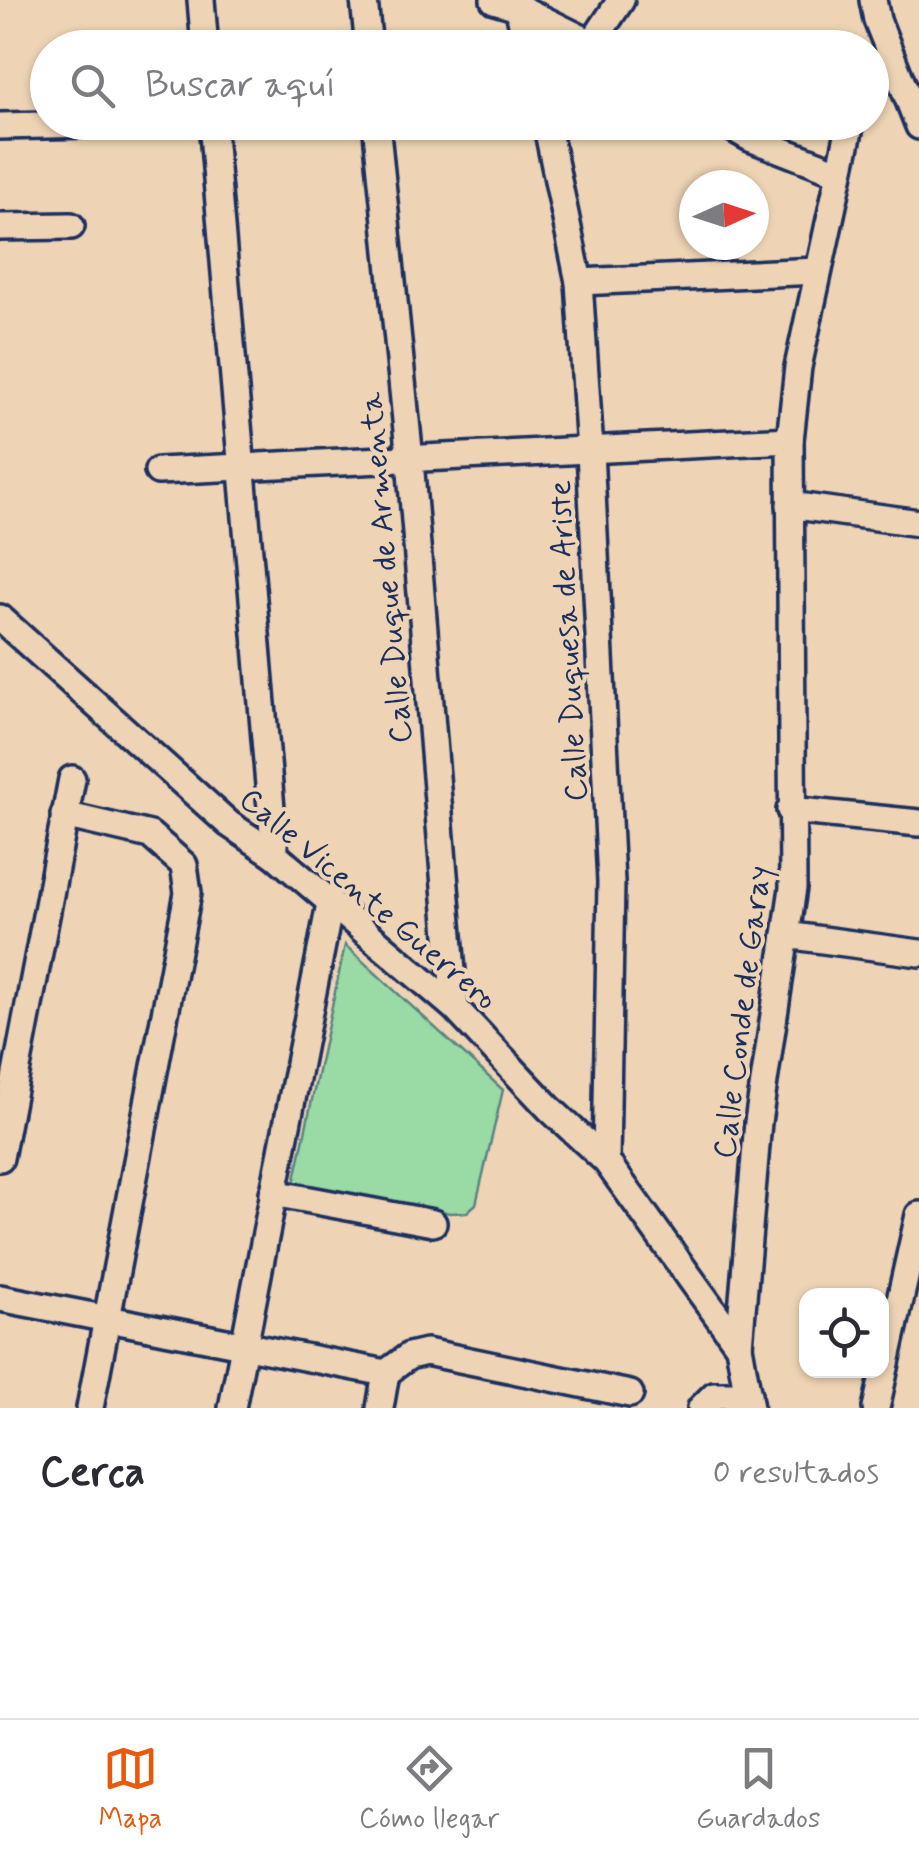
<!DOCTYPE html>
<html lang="es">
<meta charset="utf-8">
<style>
:root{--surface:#fff;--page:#f2f2f3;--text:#2b2b33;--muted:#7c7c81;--line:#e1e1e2;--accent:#ea580c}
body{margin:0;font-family:Mynerve,sans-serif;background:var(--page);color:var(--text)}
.controls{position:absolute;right:30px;bottom:30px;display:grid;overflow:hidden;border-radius:20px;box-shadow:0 2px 8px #0004}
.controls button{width:90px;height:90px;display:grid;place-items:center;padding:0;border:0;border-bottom:2px solid var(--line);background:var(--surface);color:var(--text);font:50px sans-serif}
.compass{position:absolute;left:679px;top:170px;width:90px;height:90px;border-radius:50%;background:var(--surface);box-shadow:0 2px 8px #0004;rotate:87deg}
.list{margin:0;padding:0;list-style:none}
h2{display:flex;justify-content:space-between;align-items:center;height:130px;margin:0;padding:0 40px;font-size:42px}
h2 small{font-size:32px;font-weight:400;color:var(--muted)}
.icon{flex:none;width:55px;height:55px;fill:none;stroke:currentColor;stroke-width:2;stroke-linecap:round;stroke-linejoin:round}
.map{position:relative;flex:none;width:919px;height:1408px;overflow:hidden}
.search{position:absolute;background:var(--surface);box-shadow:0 2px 8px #0004;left:30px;right:30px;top:30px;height:110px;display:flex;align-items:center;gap:25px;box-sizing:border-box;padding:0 35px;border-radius:55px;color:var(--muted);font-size:38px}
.sheet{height:310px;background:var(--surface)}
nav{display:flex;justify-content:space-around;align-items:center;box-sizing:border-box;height:140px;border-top:2px solid var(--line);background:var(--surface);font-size:28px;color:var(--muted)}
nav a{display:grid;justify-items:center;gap:5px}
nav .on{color:var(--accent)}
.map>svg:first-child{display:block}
</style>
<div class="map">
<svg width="919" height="1408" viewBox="0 0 919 1408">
<rect width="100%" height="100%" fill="#eed4b5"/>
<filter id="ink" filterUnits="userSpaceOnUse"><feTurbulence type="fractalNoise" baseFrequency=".01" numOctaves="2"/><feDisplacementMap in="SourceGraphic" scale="20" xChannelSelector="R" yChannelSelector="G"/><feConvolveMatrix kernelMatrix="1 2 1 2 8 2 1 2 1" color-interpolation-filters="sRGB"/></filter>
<g filter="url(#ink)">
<polygon fill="#99daa5" stroke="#5a8482" stroke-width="2.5" points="345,945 503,1090 476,1204 467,1212 450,1213 294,1184"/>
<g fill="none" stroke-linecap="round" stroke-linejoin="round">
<defs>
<g id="minor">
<polyline points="201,0 205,48"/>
<polyline points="364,0 369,48"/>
<polyline points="494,0 518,7 601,48"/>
<polyline points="873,0 877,20 919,126"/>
<polyline points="518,7 528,48"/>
<polyline points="593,42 621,0"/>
<polyline points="212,122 275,855"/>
<polyline points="376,122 410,460 455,1008"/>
<polyline points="546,122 579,282 590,451 611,882 606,1161"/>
<polyline points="722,122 750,138 838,172"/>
<polyline points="0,126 91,124"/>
<polyline points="0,227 71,226"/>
<polyline points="579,282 818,271"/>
<polyline points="158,471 790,440"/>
<polyline points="790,505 919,523"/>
<polyline points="0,618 229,824 275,855 455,1008 549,1108 606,1161 739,1346 750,1408"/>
<polyline points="790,810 919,823"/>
<polyline points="64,815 150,835 184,865 188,893 90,1408"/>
<polyline points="786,935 919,953"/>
<polyline points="0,1158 72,779"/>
<polyline points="273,1193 433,1223"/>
<polyline points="0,1298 386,1373"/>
<polyline points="739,1346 758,1122 793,888 790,440 798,367 851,122"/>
<polyline points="386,1373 409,1356 426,1352 630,1394"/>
<polyline points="232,1408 330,904"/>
<polyline points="380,1408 386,1373"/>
<polyline points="701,1408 714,1395 748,1395"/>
<polyline points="876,1408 919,1215"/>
</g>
</defs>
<use href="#minor" stroke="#1b2f5e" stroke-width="32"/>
<use href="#minor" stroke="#eed4b5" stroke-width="25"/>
</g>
</g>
<g text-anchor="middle" stroke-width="8" stroke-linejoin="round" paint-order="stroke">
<g font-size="32" fill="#1b2f5e" stroke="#eed4b5">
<text transform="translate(385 568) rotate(-95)" y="11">Calle Duque de Armenta</text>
<text transform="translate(567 641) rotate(-93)" y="11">Calle Duquesa de Ariste</text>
<text transform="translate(369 898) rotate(40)" y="11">Calle Vicente Guerrero</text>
<text transform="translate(741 1012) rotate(-83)" y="11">Calle Conde de Garay</text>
</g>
</g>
</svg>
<div class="controls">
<button><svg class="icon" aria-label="locate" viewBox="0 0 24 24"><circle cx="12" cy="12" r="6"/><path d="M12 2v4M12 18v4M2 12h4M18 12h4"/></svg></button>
</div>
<svg class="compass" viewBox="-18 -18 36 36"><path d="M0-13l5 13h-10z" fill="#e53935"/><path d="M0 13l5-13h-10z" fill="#7c7c81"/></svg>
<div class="search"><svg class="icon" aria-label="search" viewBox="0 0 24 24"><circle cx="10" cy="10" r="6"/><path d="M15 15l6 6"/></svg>Buscar aquí</div>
</div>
<section class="sheet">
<h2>Cerca<small>0 resultados</small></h2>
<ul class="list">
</ul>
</section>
<nav>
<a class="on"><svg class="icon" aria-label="map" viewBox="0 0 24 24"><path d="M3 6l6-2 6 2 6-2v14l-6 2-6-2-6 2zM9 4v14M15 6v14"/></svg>Mapa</a>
<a><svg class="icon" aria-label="directions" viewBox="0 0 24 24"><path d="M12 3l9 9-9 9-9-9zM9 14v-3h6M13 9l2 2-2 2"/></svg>Cómo llegar</a>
<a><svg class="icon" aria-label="saved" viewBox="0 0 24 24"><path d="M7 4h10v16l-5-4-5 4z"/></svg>Guardados</a>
</nav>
